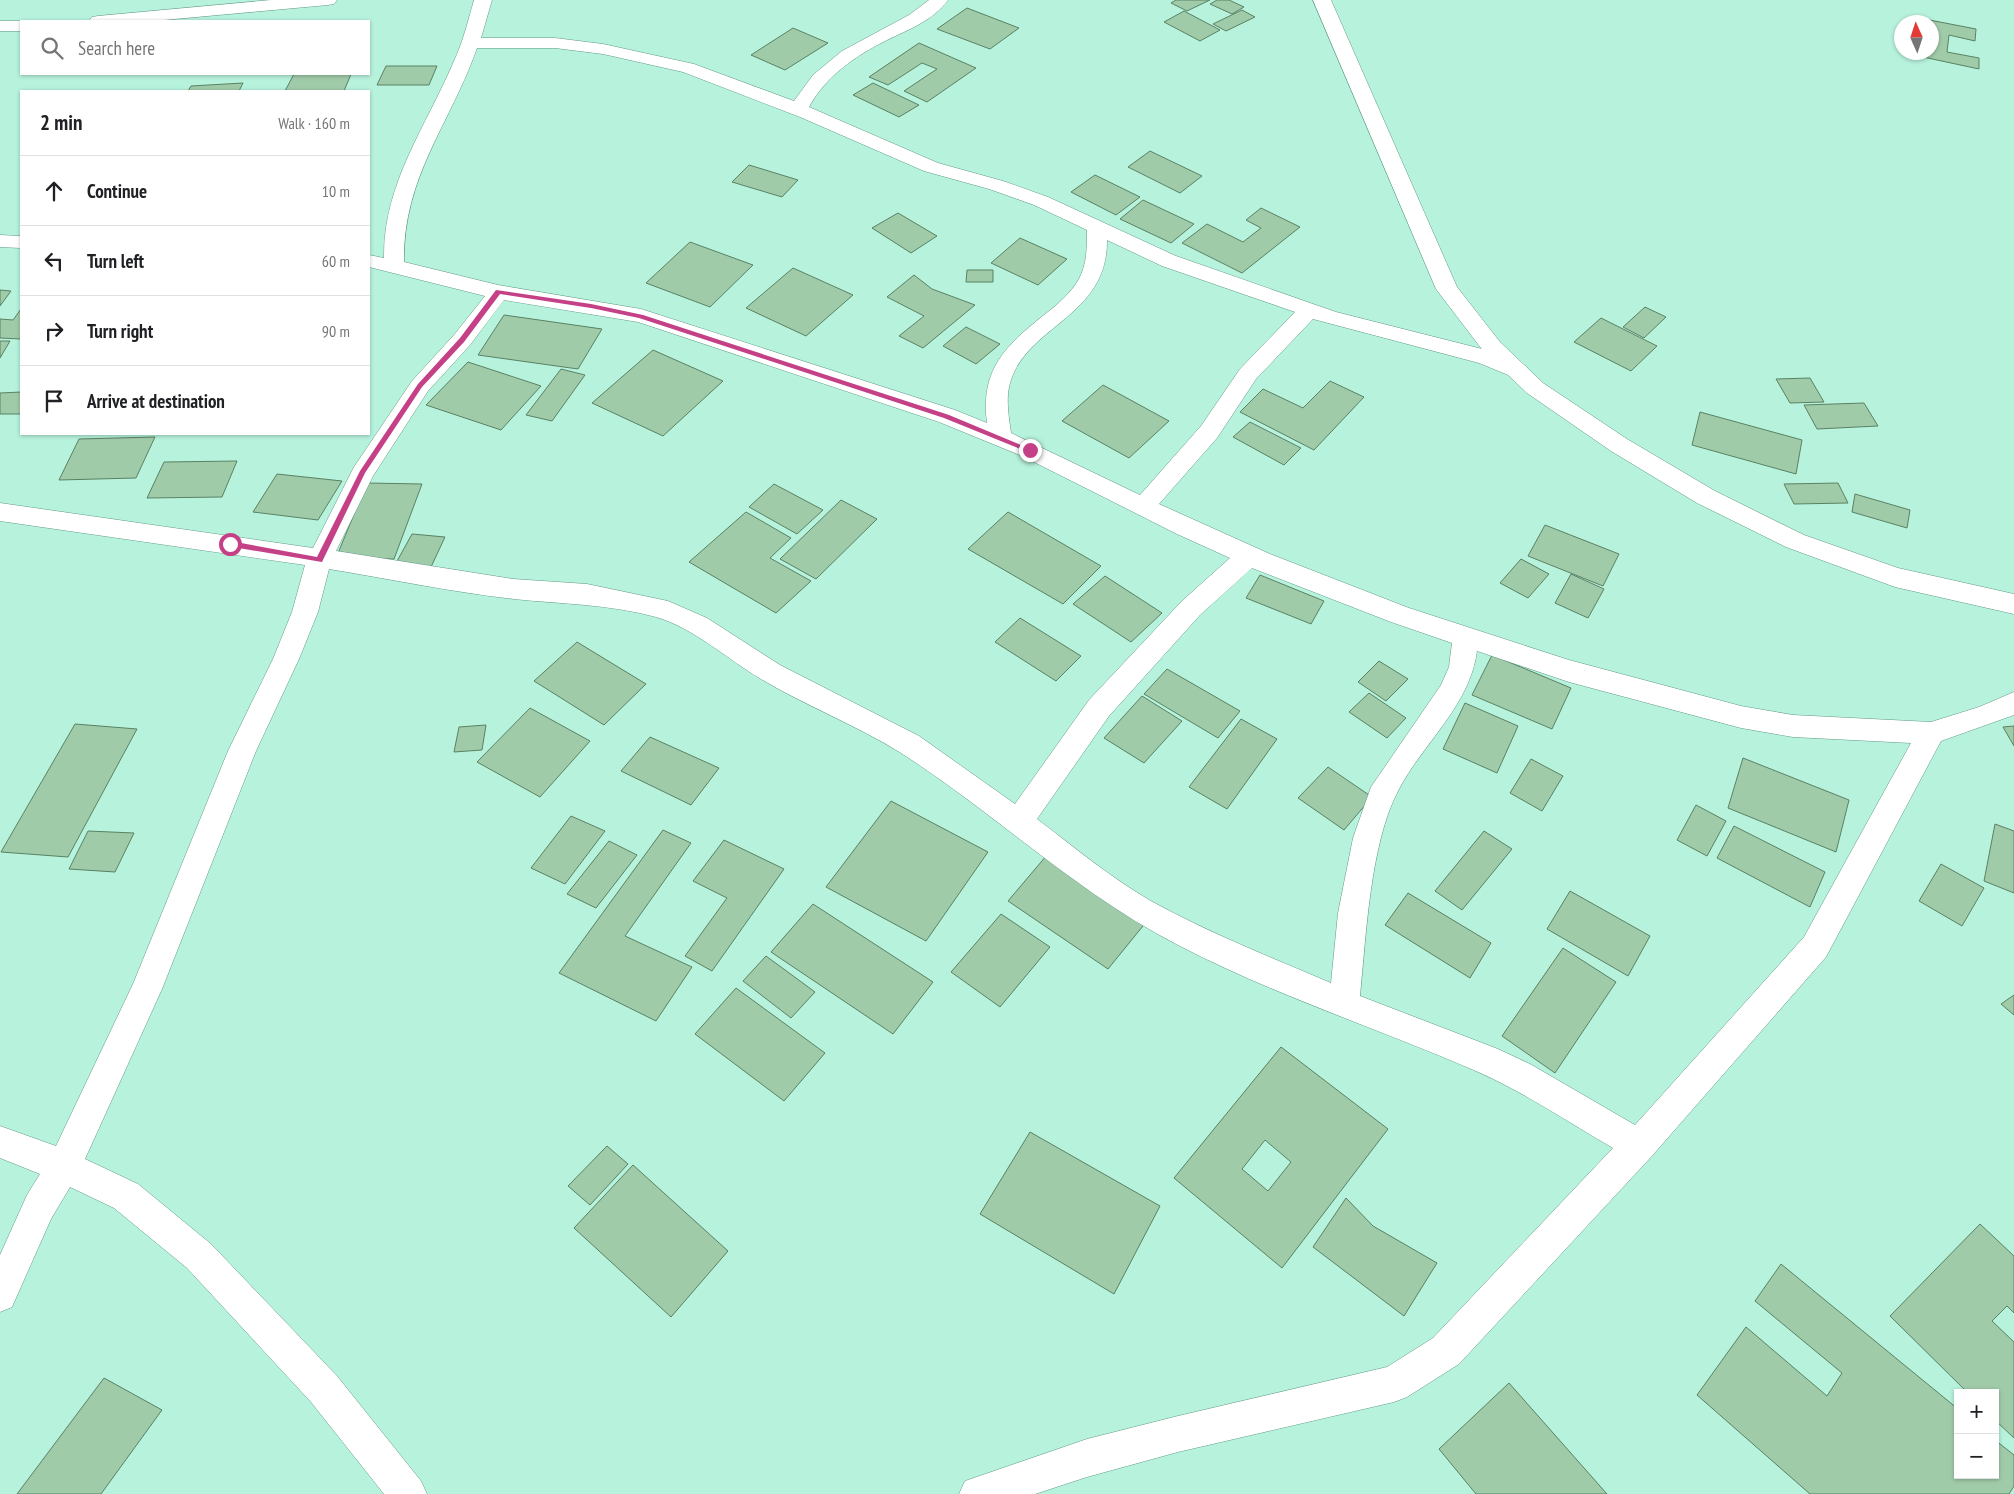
<!DOCTYPE html>
<meta charset="utf-8">
<style>
:root{--surface:#fff;--page:#f6f6f6;--text:#202124;--muted:#757577;--line:#e0e0e0}
body{margin:0;font-family:"PT Sans Narrow",sans-serif;background:var(--page);color:var(--text)}
.controls{position:absolute;right:15px;bottom:15px;display:grid;overflow:hidden;border-radius:0px;box-shadow:0 1px 4px #0004}
.controls button{width:45px;height:45px;display:grid;place-items:center;padding:0;border:0;border-bottom:1px solid var(--line);background:var(--surface);color:var(--text);font:25px sans-serif}
.compass{position:absolute;left:1894px;top:15px;width:45px;height:45px;border-radius:50%;background:var(--surface);box-shadow:0 1px 4px #0004;rotate:357deg}
.stop{position:absolute;width:15px;height:15px;margin:-11px;border:4px solid #c44187;border-radius:50%;background:#fff}
.stop.end{background:#c44187;border-color:#fff;box-shadow:0 1px 5px #0008}
.list{margin:0;padding:0;list-style:none}
h2{display:flex;justify-content:space-between;align-items:center;height:65px;margin:0;padding:0 20px;font-size:21px}
h2 small{font-size:16px;font-weight:400;color:var(--muted)}
.list li{display:grid;grid-template-columns:32px 1fr auto;gap:15px;align-items:center;box-sizing:border-box;height:70px;padding:0 20px;border-top:1px solid var(--line)}
.list b{display:block;font-size:19px;white-space:nowrap}
.list em{font-size:16px;font-style:normal;color:var(--muted)}
.icon{flex:none;width:28px;height:28px;fill:none;stroke:currentColor;stroke-width:2;stroke-linecap:round;stroke-linejoin:round}
.map{position:relative;flex:none;width:2014px;height:1494px;overflow:hidden}
.search{position:absolute;background:var(--surface);box-shadow:0 1px 4px #0004;left:20px;top:20px;width:350px;height:55px;display:flex;align-items:center;gap:12px;box-sizing:border-box;padding:0 18px;border-radius:0px;color:var(--muted);font-size:19px}
.panel{position:absolute;background:var(--surface);box-shadow:0 1px 4px #0004;left:20px;top:90px;width:350px;height:345px;border-radius:0px}
.map>svg:first-child{display:block}
</style>
<div class="map">
<svg width="2014" height="1494" viewBox="0 0 2014 1494">
<rect width="100%" height="100%" fill="#b7f2dd"/>
<g fill="#a0cba9" stroke="#598263" fill-rule="evenodd">
<polygon points="1176,0 1210,0 1187,11 1171,3"/>
<polygon points="1217,0 1229,0 1244,7 1232,14 1210,4"/>
<polygon points="967,8 1019,28 990,49 937,29"/>
<polygon points="1242,10 1255,17 1226,31 1213,24"/>
<polygon points="1184,11 1220,30 1200,41 1164,22"/>
<polygon points="1914,17 1976,29 1975,41 1949,35 1947,52 1979,58 1979,69 1909,54 1909,52 1932,52 1932,22 1913,22"/>
<polygon points="793,28 828,43 785,70 751,55"/>
<polygon points="919,43 976,68 927,102 904,91 937,69 922,63 888,85 869,77"/>
<polygon points="386,66 437,66 429,85 377,85"/>
<polygon points="294,74 351,74 344,91 285,91"/>
<polygon points="243,83 239,91 188,91 191,86"/>
<polygon points="873,83 919,105 899,117 853,95"/>
<polygon points="1150,151 1202,176 1180,193 1128,167"/>
<polygon points="749,165 798,180 782,197 732,182"/>
<polygon points="1095,175 1140,197 1116,215 1071,192"/>
<polygon points="1143,200 1194,224 1171,243 1120,219"/>
<polygon points="1261,208 1300,227 1242,273 1182,243 1207,224 1243,242 1261,228 1246,220"/>
<polygon points="898,213 937,236 911,253 872,228"/>
<polygon points="1020,238 1067,259 1038,285 991,263"/>
<polygon points="690,242 753,265 710,307 646,283"/>
<polygon points="793,268 853,295 806,336 746,308"/>
<polygon points="967,270 993,270 993,282 966,282"/>
<polygon points="914,275 932,289 975,305 923,348 899,336 924,316 887,297"/>
<polygon points="0,290 11,291 0,306"/>
<polygon points="1645,307 1666,317 1644,338 1623,327"/>
<polygon points="21,309 21,339 0,338 0,319 13,320"/>
<polygon points="504,315 602,329 578,369 478,355"/>
<polygon points="1601,318 1657,346 1631,371 1574,342"/>
<polygon points="966,327 1000,344 976,364 943,346"/>
<polygon points="0,341 10,341 0,358"/>
<polygon points="653,350 723,381 663,436 592,403"/>
<polygon points="468,362 541,386 501,430 426,405"/>
<polygon points="561,369 585,375 552,421 526,415"/>
<polygon points="1810,378 1824,402 1790,403 1776,379"/>
<polygon points="1330,381 1364,397 1314,450 1240,412 1263,389 1303,408"/>
<polygon points="1103,385 1169,421 1129,458 1062,421"/>
<polygon points="21,392 21,414 0,414 0,393"/>
<polygon points="1864,403 1878,426 1817,429 1804,405"/>
<polygon points="1700,412 1802,440 1796,474 1692,445"/>
<polygon points="1250,422 1301,448 1284,465 1233,437"/>
<polygon points="155,437 136,478 59,480 79,439"/>
<polygon points="237,461 222,497 147,498 164,462"/>
<polygon points="277,474 342,481 318,520 253,512"/>
<polygon points="367,483 422,484 394,559 336,558"/>
<polygon points="1838,483 1848,503 1794,504 1784,484"/>
<polygon points="774,484 823,510 797,534 749,507"/>
<polygon points="1855,494 1910,510 1907,528 1852,512"/>
<polygon points="841,500 877,519 816,579 780,559"/>
<polygon points="746,512 791,538 770,558 811,581 776,613 689,562"/>
<polygon points="1008,512 1101,566 1063,604 968,549"/>
<polygon points="1545,525 1619,554 1603,586 1528,556"/>
<polygon points="412,534 445,537 431,567 396,563"/>
<polygon points="1521,559 1549,574 1528,598 1500,583"/>
<polygon points="1571,574 1604,589 1588,618 1555,603"/>
<polygon points="1260,575 1324,601 1311,624 1246,598"/>
<polygon points="1105,576 1162,613 1131,642 1073,604"/>
<polygon points="1020,618 1081,656 1056,681 995,642"/>
<polygon points="577,642 646,684 604,725 534,681"/>
<polygon points="1492,655 1571,688 1552,729 1472,695"/>
<polygon points="1379,661 1408,679 1386,701 1358,682"/>
<polygon points="1167,669 1240,711 1218,738 1144,694"/>
<polygon points="1369,693 1406,718 1387,738 1349,712"/>
<polygon points="1142,696 1182,721 1144,763 1104,738"/>
<polygon points="1465,703 1518,726 1497,773 1443,749"/>
<polygon points="530,708 590,741 540,797 477,762"/>
<polygon points="1241,719 1277,739 1227,809 1189,787"/>
<polygon points="75,724 137,729 68,857 1,852"/>
<polygon points="486,725 482,750 454,752 459,727"/>
<polygon points="2014,726 2014,746 2003,727"/>
<polygon points="650,737 719,768 691,805 621,771"/>
<polygon points="1743,758 1849,800 1836,852 1728,808"/>
<polygon points="1531,759 1563,776 1542,811 1510,793"/>
<polygon points="1328,767 1372,797 1344,830 1298,798"/>
<polygon points="891,801 988,852 926,941 826,887"/>
<polygon points="1696,805 1726,821 1707,856 1677,840"/>
<polygon points="571,816 605,831 565,884 531,868"/>
<polygon points="1995,824 2014,831 2014,893 1984,881"/>
<polygon points="1734,826 1825,872 1810,907 1717,858"/>
<polygon points="663,830 691,843 625,936 692,967 656,1021 559,973"/>
<polygon points="88,831 134,833 115,872 69,869"/>
<polygon points="1484,831 1512,849 1462,910 1435,891"/>
<polygon points="724,840 784,869 712,971 685,956 727,898 693,881"/>
<polygon points="609,841 637,855 596,908 567,894"/>
<polygon points="1047,855 1147,921 1108,969 1008,901"/>
<polygon points="1941,864 1984,888 1962,926 1919,901"/>
<polygon points="1570,891 1650,936 1628,976 1547,929"/>
<polygon points="1408,893 1491,943 1470,978 1385,925"/>
<polygon points="813,904 933,982 893,1034 771,952"/>
<polygon points="1001,914 1050,947 1000,1007 951,972"/>
<polygon points="1563,948 1616,982 1555,1073 1502,1036"/>
<polygon points="766,956 815,992 791,1018 743,981"/>
<polygon points="736,988 825,1053 784,1101 695,1034"/>
<polygon points="2014,995 2014,1015 2001,1004"/>
<path d="M1281 1047 1388 1129 1282 1268 1174 1178ZM1265 1140 1291 1162 1268 1191 1242 1169Z"/>
<polygon points="1030,1132 1160,1206 1114,1294 980,1214"/>
<polygon points="607,1146 628,1164 590,1205 568,1186"/>
<polygon points="633,1165 728,1251 671,1317 574,1228"/>
<polygon points="1346,1198 1373,1226 1437,1263 1404,1316 1313,1247"/>
<polygon points="1980,1224 2014,1256 2014,1313 2007,1306 1992,1321 2014,1342 2014,1438 1995,1420 1995,1393 1968,1393 1890,1316"/>
<polygon points="1781,1264 1958,1409 1958,1475 1995,1475 1995,1440 2014,1455 2014,1486 2009,1494 1810,1494 1697,1395 1746,1327 1827,1396 1842,1373 1755,1301"/>
<polygon points="104,1378 162,1410 101,1494 17,1494"/>
<polygon points="1509,1383 1607,1494 1476,1494 1439,1449"/>
</g>
<g fill="none" stroke-linecap="round" stroke-linejoin="round">
<defs>
<g id="street">
<polygon points="271,0 337,0 334,4 328,5 153,21 89,21 92,17 98,16"/>
<path d="M474 0H492L481 38H555L603 44 694 64 794 101 813 75 842 51 909 15 929 0H948C934 20 908 30 887 40 855 56 826 76 809 107L938 163 1003 181 1048 197 1176 256 1336 312 1494 352 1526 366 1529 371 1526 376 1518 379 1479 363 1313 319 1256 379 1217 438 1159 504 1270 554 1409 608 1569 660 1741 706 1793 715 1931 722 1979 707 2014 692V715L1941 741 1826 957 1651 1157 1459 1364 1407 1397 1394 1402 1178 1452 1087 1477 1035 1494H959L965 1481 1087 1439 1178 1416 1387 1367 1433 1338 1613 1148C1568 1122 1524 1092 1476 1071 1377 1028 1274 995 1178 945 1077 893 996 814 901 753 856 725 806 706 761 679 727 659 694 628 656 617 609 604 561 604 514 599 452 592 390 579 329 569L318 612 299 659 256 751 162 989 85 1159 138 1184 211 1244 337 1376 421 1481 427 1494H384L311 1402 187 1268 114 1208 70 1187 51 1219 12 1307 0 1312V1255L27 1195 40 1174 0 1158V1126L56 1146 133 984 228 751 273 659 292 612 305 565 0 521V503L313 548 354 467 412 381 454 335 485 296 369 267V255L384 258C383 184 426 127 454 61 463 42 468 21 474 0ZM477 48H555L603 54 683 72 800 117 924 171 989 189 1034 205 1087 230C1087 247 1087 264 1079 279 1071 293 1057 305 1044 315 1005 346 980 370 987 423L955 410 641 309 498 285 404 262C403 176 450 125 477 48ZM1107 240 1162 266 1295 312 1240 369 1201 426 1140 495 1011 433C1009 418 1006 402 1009 387 1023 325 1108 319 1107 240ZM504 300 638 322 939 422 1022 456 1177 534 1230 558 1182 601 1089 700 1015 804 919 736 780 665 707 618 668 601 587 584 513 579 336 551 373 476 428 391 470 345ZM1252 568 1391 622 1452 643 1449 667 1441 685 1371 787 1353 838 1338 913 1331 983C1270 957 1209 933 1151 901 1111 878 1074 847 1037 819L1109 716 1200 615ZM1477 651 1569 682 1741 728 1793 737 1911 743 1804 937 1635 1125 1530 1064 1498 1049 1360 996C1366 937 1370 844 1398 791 1422 744 1470 706 1477 651Z"/>
<polygon points="0,21 23,21 21,21 21,31 0,31"/>
<polygon points="0,235 21,236 21,248 0,247"/>
</g>
<polygon id="secondary" points="1313,0 1331,0 1457,287 1500,342 1543,383 1627,439 1715,491 1804,535 1898,568 2014,594 2014,614 1895,587 1786,547 1697,503 1611,451 1527,393 1484,352 1436,289"/>
</defs>
<use href="#street" stroke="#629a88" stroke-width="1"/>
<use href="#secondary" stroke="#629a88" stroke-width="1"/>
<use href="#street" fill="#fff" fill-rule="evenodd"/>
<use href="#secondary" fill="#fff" fill-rule="evenodd"/>
</g>
<polygon fill="#c44187" points="496,290 591,304 643,315 949,415 1033,450 1028,452 944,418 639,318 591,308 500,294 464,342 422,387 365,473 322,562 227,546 227,542 230,541 317,557 360,471 418,384 460,338"/>
</svg>
<div class="controls">
<button>+</button>
<button>−</button>
</div>
<svg class="compass" viewBox="-18 -18 36 36"><path d="M0-13l5 13h-10z" fill="#e53935"/><path d="M0 13l5-13h-10z" fill="#757577"/></svg>
<div class="stop" style="left:230px;top:544px"></div>
<div class="stop end" style="left:1030px;top:450px"></div>
<div class="search"><svg class="icon" aria-label="search" viewBox="0 0 24 24"><circle cx="10" cy="10" r="6"/><path d="M15 15l6 6"/></svg>Search here</div>
<section class="panel">
<h2>2 min<small>Walk · 160 m</small></h2>
<ul class="list">
<li><svg class="icon" aria-label="ahead" viewBox="0 0 24 24"><path d="M12 20V5M6 11l6-6 6 6"/></svg><div><b>Continue</b></div><em>10 m</em></li>
<li><svg class="icon" aria-label="left" viewBox="0 0 24 24"><path d="M17 20v-9H6M10 6l-5 5 5 5"/></svg><div><b>Turn left</b></div><em>60 m</em></li>
<li><svg class="icon" aria-label="right" viewBox="0 0 24 24"><path d="M7 20v-9h11M14 6l5 5-5 5"/></svg><div><b>Turn right</b></div><em>90 m</em></li>
<li><svg class="icon" aria-label="arrive" viewBox="0 0 24 24"><path d="M6 21V4h12l-3 4 3 4H6"/></svg><div><b>Arrive at destination</b></div></li>
</ul>
</section>
</div>
